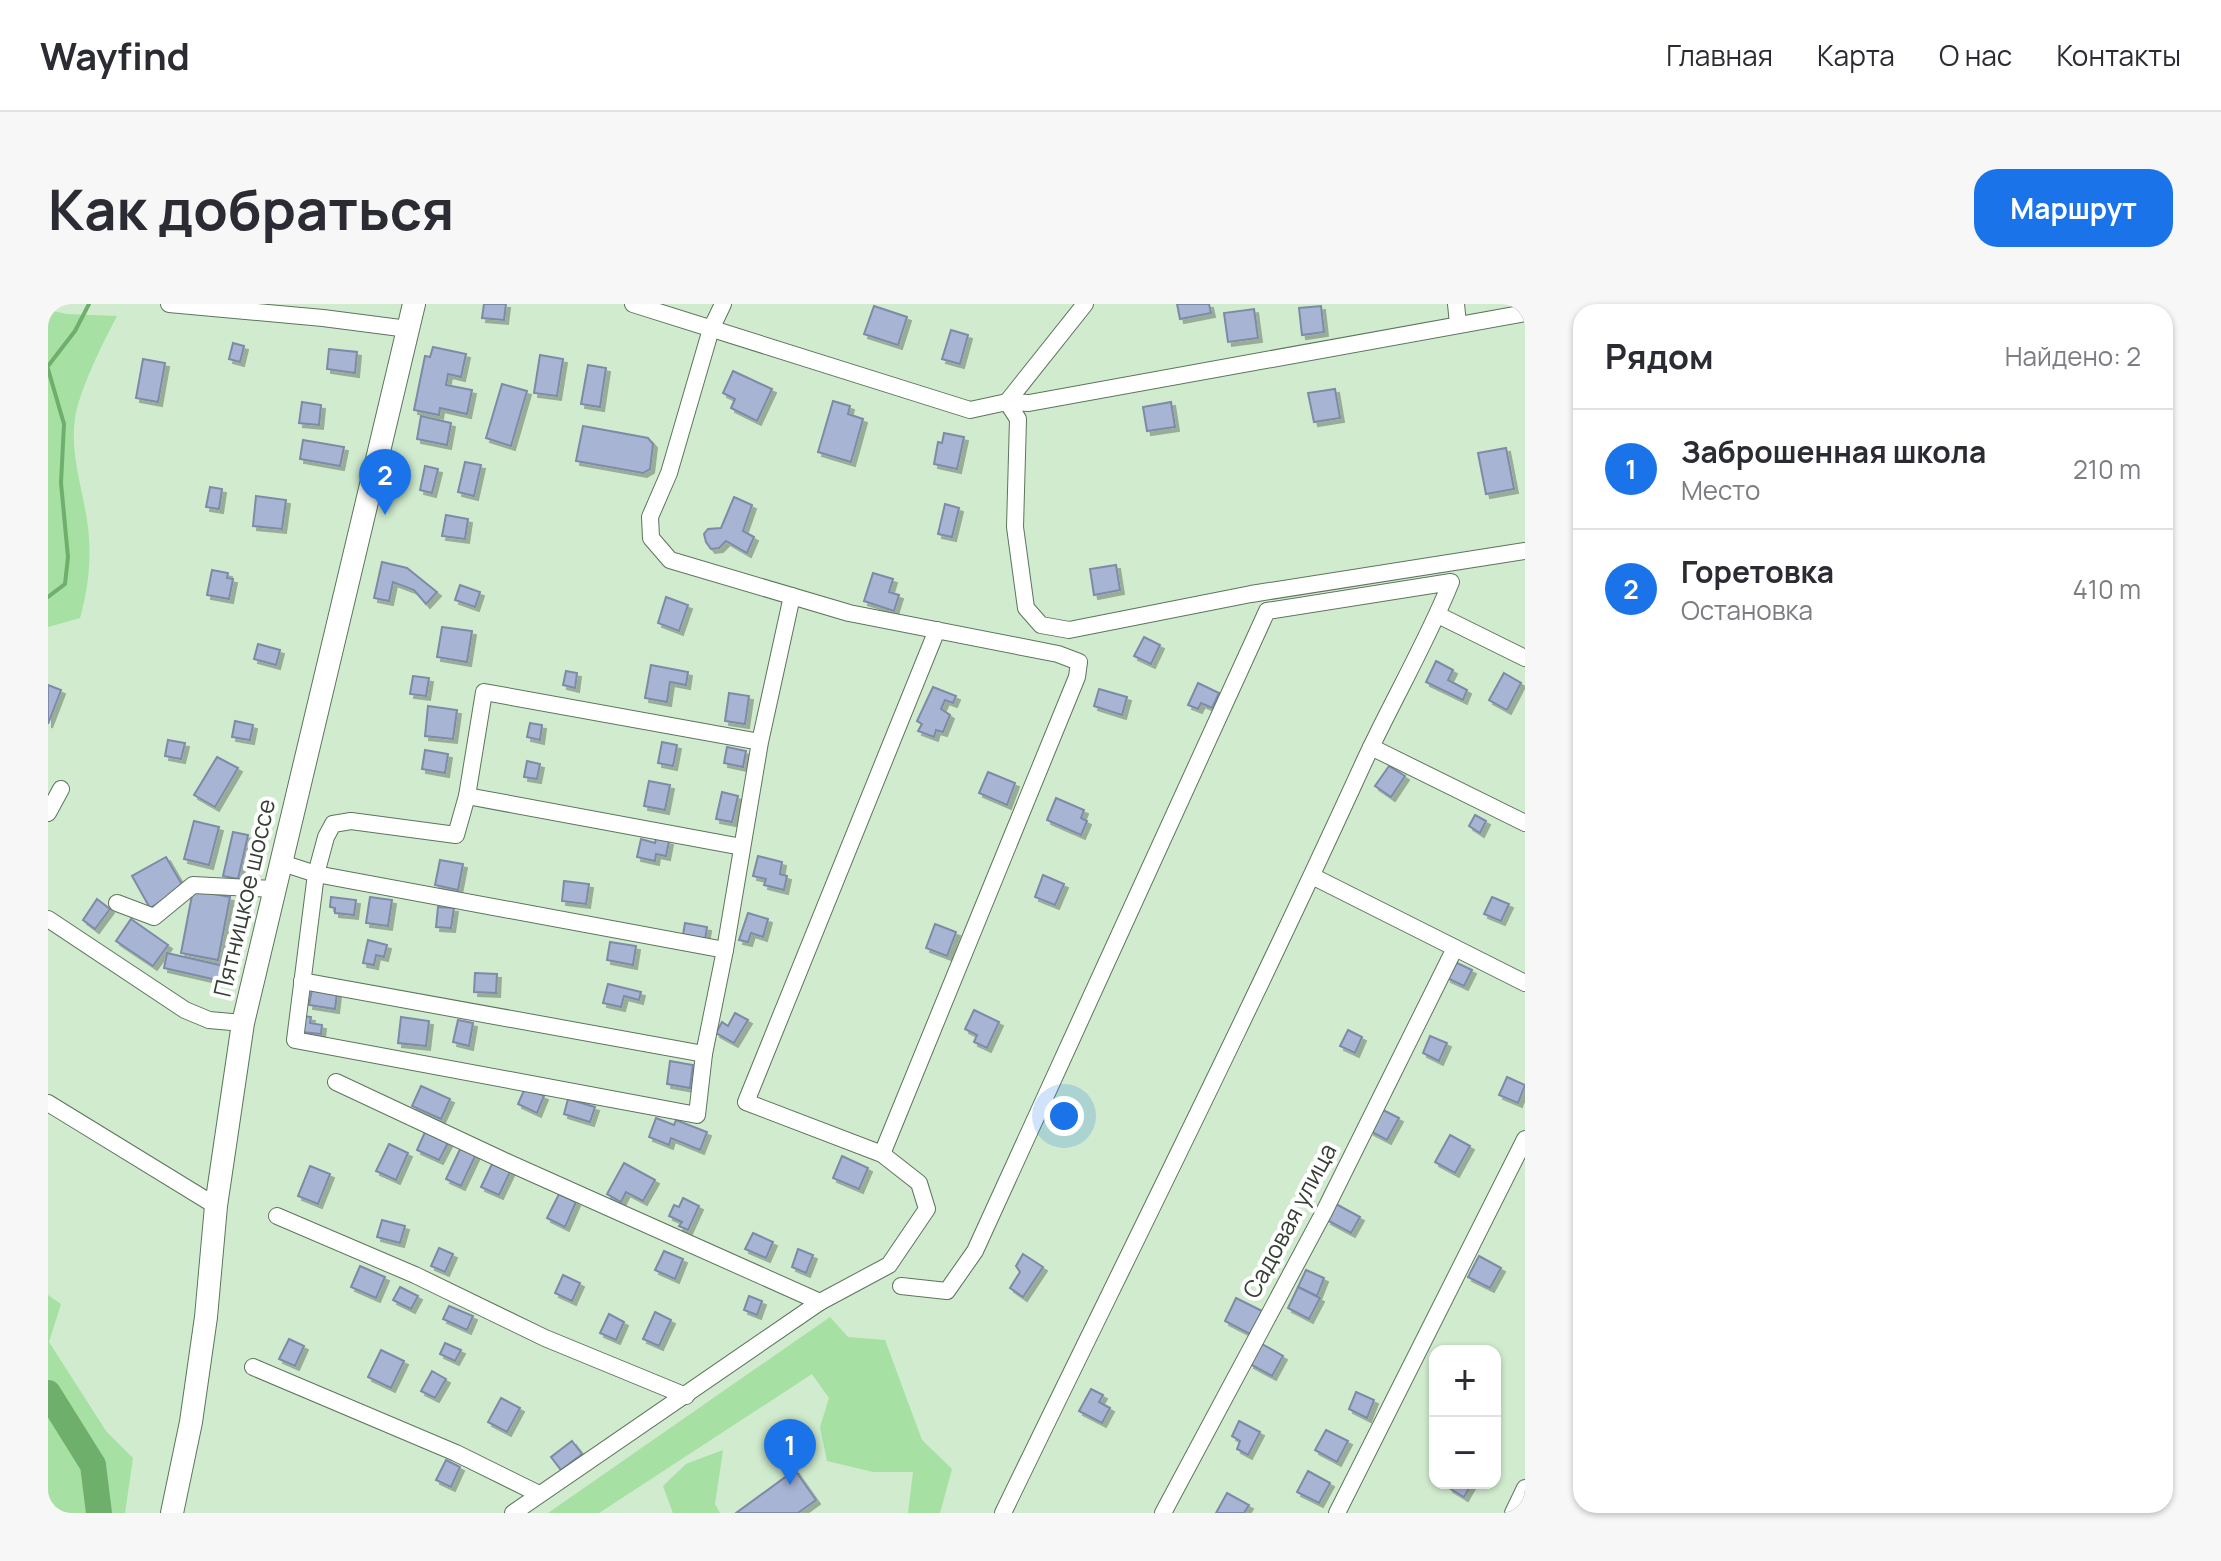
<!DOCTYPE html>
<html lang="ru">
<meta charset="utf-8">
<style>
:root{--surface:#fff;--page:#f7f7f7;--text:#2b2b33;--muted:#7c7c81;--line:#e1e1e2;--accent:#1a73e8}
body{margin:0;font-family:Manrope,sans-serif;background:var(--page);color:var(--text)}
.controls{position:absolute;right:24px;bottom:24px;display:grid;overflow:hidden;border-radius:16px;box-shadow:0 2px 6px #0004}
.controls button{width:72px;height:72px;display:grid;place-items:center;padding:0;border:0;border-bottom:2px solid var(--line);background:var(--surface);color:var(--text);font:40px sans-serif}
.you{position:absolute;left:1016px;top:812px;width:28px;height:28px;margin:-20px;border:6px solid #fff;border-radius:50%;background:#1a73e8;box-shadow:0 0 0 12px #1a73e833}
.badge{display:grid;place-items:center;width:52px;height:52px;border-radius:50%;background:var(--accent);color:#fff;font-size:26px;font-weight:700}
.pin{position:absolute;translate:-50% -66px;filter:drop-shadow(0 2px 4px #0008)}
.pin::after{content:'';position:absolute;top:42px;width:28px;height:24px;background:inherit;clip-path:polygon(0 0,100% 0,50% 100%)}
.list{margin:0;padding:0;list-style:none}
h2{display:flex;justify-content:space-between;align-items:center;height:104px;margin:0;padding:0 32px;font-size:34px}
h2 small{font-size:26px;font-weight:400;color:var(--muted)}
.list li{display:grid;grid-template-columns:52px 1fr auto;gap:24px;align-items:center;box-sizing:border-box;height:120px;padding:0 32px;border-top:2px solid var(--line)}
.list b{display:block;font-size:30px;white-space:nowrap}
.list p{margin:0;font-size:26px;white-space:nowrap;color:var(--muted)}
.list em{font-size:26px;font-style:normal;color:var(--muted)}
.map{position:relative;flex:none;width:1477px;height:1209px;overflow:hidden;border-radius:24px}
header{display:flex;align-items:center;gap:48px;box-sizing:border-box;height:112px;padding:0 40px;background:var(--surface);border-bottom:2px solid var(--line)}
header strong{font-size:38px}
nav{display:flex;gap:44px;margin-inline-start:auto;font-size:28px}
.intro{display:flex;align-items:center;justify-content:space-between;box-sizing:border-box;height:192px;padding:0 48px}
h1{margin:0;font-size:56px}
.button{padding:20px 36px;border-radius:24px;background:var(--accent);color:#fff;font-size:28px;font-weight:700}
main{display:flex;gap:48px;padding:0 48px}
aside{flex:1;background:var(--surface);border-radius:24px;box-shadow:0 2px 6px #0004}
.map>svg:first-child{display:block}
</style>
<header>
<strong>Wayfind</strong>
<nav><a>Главная</a><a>Карта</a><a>О нас</a><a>Контакты</a></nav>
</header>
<div class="intro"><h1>Как добраться</h1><a class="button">Маршрут</a></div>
<main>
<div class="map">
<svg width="1477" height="1209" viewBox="0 0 1477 1209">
<defs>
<filter id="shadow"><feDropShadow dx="4" dy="4" stdDeviation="0" flood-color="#0004"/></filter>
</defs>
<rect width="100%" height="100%" fill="#d0ebce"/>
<g fill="#a6e0a3">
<path d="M0 6 19 10 69 12C55 39 32 84 27 114 21 155 39 195 41 235 43 262 39 289 32 314L0 323Z"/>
<polygon points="0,991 13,1000 1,1038 58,1127 85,1154 77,1209 0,1209"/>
<polygon points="782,1013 800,1033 837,1036 874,1136 904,1165 892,1209 860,1209 865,1168 825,1168 779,1157 772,1123 781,1094 764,1070 551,1209 500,1209"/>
<polygon points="675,1146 667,1200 672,1209 625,1209 615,1182 638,1160"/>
</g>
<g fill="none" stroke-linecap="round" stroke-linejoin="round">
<g stroke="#6eaf6c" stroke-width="4">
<polyline points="0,62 27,27 41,0"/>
<polyline points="0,65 16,120 13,179 20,253 17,280 0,293"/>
<polyline points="0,1204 7,1209"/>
</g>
<polyline stroke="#6eaf6c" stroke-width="26" points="0,1089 45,1161 51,1209"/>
</g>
<g fill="#a7b4d3" stroke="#7e8aa7" stroke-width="2" filter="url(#shadow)">
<polygon points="436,0 458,0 456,16 434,14"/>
<polygon points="1129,0 1161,0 1163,9 1132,15"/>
<polygon points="826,2 859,13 850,41 816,30"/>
<polygon points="1273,2 1276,28 1254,31 1251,4"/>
<polygon points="1206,5 1210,34 1180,38 1176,9"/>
<polygon points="903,26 920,31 912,60 894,55"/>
<polygon points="185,39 196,42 192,58 181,55"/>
<polygon points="385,43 418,50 413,73 400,70 398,81 424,86 419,110 392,104 391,111 366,106 377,52 382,53"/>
<polygon points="281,45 309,48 307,69 279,65"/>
<polygon points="492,51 515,55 509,92 486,89"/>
<polygon points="95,55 117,59 110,98 88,94"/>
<polygon points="540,61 558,64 552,103 533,100"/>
<polygon points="685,67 724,85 709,117 683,104 687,95 675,89"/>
<polygon points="454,80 479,87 463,142 438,134"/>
<polygon points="1287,85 1292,114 1266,118 1260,89"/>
<polygon points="785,97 802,102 800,110 815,115 803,158 770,148"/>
<polygon points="254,98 273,101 271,121 251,119"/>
<polygon points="1123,98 1127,123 1099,127 1095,103"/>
<polygon points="373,112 403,119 399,141 369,135"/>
<polygon points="535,122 600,134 605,140 602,165 595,169 528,157"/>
<polygon points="896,129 916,133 909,165 886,160 890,138 894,139"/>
<polygon points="255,136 296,143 292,162 252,155"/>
<polygon points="1458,144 1466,185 1438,190 1430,149"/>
<polygon points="417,158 433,161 426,192 410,188"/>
<polygon points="377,162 390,165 384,189 372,186"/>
<polygon points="162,183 174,185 171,205 158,203"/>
<polygon points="208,192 238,196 234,225 205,222"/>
<polygon points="686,193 704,201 695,227 706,233 699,249 678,237 671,244 663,245 658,238 656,230 660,225 673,224"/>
<polygon points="897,200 911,204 904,233 890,230"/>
<polygon points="398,211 420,215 417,235 394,232"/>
<polygon points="334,258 359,264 389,288 378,300 366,286 345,278 341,297 326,294"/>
<polygon points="1068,261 1072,286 1046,291 1042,265"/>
<polygon points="164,266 180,269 179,274 185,275 181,295 159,291"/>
<polygon points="825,269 845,275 841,288 851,291 846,307 816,297"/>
<polygon points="412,281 432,288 427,303 407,296"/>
<polygon points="618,293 640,301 631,327 610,319"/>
<polygon points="394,323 424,327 419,358 389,353"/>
<polygon points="1096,333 1112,341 1103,360 1086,352"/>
<polygon points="210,340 232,346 228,361 206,355"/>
<polygon points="1388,357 1405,366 1400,376 1419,386 1415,396 1378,378"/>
<polygon points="603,361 640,368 638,381 622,378 619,398 597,394"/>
<polygon points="518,367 529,369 527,384 515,381"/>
<polygon points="1456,369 1473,379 1459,406 1441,396"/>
<polygon points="365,372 381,374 378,392 362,390"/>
<polygon points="1150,379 1171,389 1164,404 1153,399 1150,405 1140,401"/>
<polygon points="0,381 13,386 0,420"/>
<polygon points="885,383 908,392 905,399 897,396 893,405 902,411 895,428 888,426 886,433 870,427 874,420 869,417"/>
<polygon points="1051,385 1079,393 1074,411 1046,402"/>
<polygon points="681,389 701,392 697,420 677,417"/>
<polygon points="380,402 409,406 405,435 377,432"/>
<polygon points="187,417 205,421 202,436 184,433"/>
<polygon points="482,419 494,421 492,436 479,433"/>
<polygon points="120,436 137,439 133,455 117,452"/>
<polygon points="614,438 629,441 625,462 610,459"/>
<polygon points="679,443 698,447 695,463 676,459"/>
<polygon points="377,446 400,450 397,469 374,465"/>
<polygon points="169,453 190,464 167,503 146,491"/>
<polygon points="479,457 492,460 489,475 476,473"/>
<polygon points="1341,462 1357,472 1343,493 1327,482"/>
<polygon points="940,468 967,479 959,501 931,489"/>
<polygon points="601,477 622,481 617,506 596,502"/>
<polygon points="674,488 690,492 684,518 668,515"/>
<polygon points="1008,494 1036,506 1033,514 1039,517 1033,531 999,516"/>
<polygon points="1427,511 1438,517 1432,529 1421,522"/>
<polygon points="146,517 171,523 161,561 136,555"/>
<polygon points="185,528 200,531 190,575 175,572"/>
<polygon points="608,534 621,537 618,552 608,550 607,557 589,553 593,535 607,539"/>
<polygon points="710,552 734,558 732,570 739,572 736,586 716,581 718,575 705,572"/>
<polygon points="118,553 136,584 102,604 84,572"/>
<polygon points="392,556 415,560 410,586 387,581"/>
<polygon points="995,571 1016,580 1007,601 987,593"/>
<polygon points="516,577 541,580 538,600 514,597"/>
<polygon points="145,586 182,593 170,656 133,649"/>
<polygon points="283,593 308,596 306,611 287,609 287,604 282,603"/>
<polygon points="322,593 344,596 340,622 318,619"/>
<polygon points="1444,593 1461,600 1453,617 1436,610"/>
<polygon points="49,595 62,605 47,625 35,616"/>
<polygon points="390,603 406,604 403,624 388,623"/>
<polygon points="700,609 720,615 715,633 703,629 700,638 691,636"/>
<polygon points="83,615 120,641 105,662 68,637"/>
<polygon points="637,619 659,623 657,636 635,631"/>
<polygon points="887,620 908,628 899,652 878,644"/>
<polygon points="320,636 339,641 336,653 328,651 326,661 315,659"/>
<polygon points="562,638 588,642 585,661 559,656"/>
<polygon points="119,649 176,662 173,677 116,664"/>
<polygon points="1407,658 1424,666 1416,682 1399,674"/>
<polygon points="427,669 449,670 448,689 426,688"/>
<polygon points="560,680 593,688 591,696 576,692 573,703 555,699"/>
<polygon points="264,685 289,689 287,705 261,701"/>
<polygon points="926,706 951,718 939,744 926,738 929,731 917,725"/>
<polygon points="687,709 700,716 686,739 668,729 674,718 680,722"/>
<polygon points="256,712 263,713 262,719 274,721 273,730 254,728"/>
<polygon points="353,713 381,717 378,742 350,739"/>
<polygon points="410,716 425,719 421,742 405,738"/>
<polygon points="1300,726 1314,733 1307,749 1292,742"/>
<polygon points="1382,732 1399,739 1391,757 1375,749"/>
<polygon points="622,757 645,761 642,784 619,780"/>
<polygon points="1459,773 1477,781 1470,799 1451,791"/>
<polygon points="373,782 402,795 393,815 364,802"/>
<polygon points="477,784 496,792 489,809 470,800"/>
<polygon points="520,795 547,803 542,818 516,810"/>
<polygon points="1333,805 1351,814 1339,836 1322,827"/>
<polygon points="608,814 626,821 628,816 659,828 652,846 623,834 621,841 601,833"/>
<polygon points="377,828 400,839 391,856 369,846"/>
<polygon points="1402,831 1422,842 1407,869 1387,858"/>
<polygon points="341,840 360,849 348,876 328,867"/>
<polygon points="414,841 429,848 413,882 398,875"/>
<polygon points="794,852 820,864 811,885 785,874"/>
<polygon points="576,859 607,876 595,897 578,888 573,898 559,890"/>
<polygon points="444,860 462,868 451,891 433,883"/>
<polygon points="262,862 282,870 270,900 250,892"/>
<polygon points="511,890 528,898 517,923 499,914"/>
<polygon points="635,894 651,902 640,926 631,922 634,918 621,912 626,901 631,903"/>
<polygon points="1288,900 1312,913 1303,929 1279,916"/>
<polygon points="334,916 357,922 352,939 329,933"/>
<polygon points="705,929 725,938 718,954 697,945"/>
<polygon points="391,944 405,950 397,968 383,962"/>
<polygon points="750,945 765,951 758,969 744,963"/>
<polygon points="616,947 635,955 627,975 607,966"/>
<polygon points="975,950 995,963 975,993 962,984 972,968 968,962"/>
<polygon points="1431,952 1453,964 1442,984 1420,973"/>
<polygon points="312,962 337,973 328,994 303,983"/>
<polygon points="1258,966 1276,974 1269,992 1250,983"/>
<polygon points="515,971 532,979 524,997 507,989"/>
<polygon points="352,983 370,992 363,1005 345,996"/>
<polygon points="1250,983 1272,994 1261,1015 1240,1004"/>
<polygon points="701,992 714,997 709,1011 696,1006"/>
<polygon points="1188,994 1214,1007 1202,1030 1177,1017"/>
<polygon points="401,1002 425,1012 419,1026 395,1015"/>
<polygon points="607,1008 623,1016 611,1042 595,1035"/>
<polygon points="561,1010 576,1018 568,1036 552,1029"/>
<polygon points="241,1035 256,1042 247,1062 231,1055"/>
<polygon points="397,1039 413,1046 407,1057 392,1050"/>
<polygon points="1214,1040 1235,1052 1224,1072 1202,1060"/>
<polygon points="333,1046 356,1057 343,1084 320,1073"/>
<polygon points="384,1067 398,1075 387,1094 373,1087"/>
<polygon points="1043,1085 1055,1091 1051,1098 1062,1104 1054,1119 1031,1107"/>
<polygon points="1308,1088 1326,1096 1319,1114 1301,1105"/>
<polygon points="453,1094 472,1104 459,1128 440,1118"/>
<polygon points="1191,1117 1212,1128 1200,1151 1189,1145 1192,1137 1184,1132"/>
<polygon points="1278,1126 1300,1137 1289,1158 1267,1146"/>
<polygon points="524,1137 534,1150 513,1166 503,1153"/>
<polygon points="398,1156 412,1163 403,1183 388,1176"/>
<polygon points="747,1166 768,1196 750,1209 688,1209"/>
<polygon points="1260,1167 1282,1179 1271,1199 1249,1188"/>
<polygon points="1404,1179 1424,1179 1416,1193 1401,1184"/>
<polygon points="1179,1189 1201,1201 1196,1209 1168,1209"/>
</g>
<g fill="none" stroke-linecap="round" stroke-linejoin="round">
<defs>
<g id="minor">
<polyline points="121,0 275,14 360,25"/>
<polyline points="585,0 922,106 959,98 981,99 1477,9"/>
<polyline points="675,0 663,25 621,169 602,213 603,234 622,256 801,309 1010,350 1031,358 1029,373 834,850"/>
<polyline points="1037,0 959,98 970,115 967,223 978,304 993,321 1021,326 1203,290 1477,247"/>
<polyline points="1408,0 1410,20"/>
<polyline points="1390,311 1477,354"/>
<polyline points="712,438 436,388 419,492 408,531 303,517 285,520 278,533 268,570 247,736 649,811 656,750 677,646 712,438 744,292"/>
<polyline points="1323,443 1477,519"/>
<polyline points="419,492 694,543"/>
<polyline points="0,509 13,485"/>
<polyline points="231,558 268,570 677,646"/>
<polyline points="1264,572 1477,679"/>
<polyline points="69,599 106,613 145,581 225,585"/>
<polyline points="0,615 137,706 161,716 195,719"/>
<polyline points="254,677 656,750"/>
<polyline points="288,778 461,859 772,998"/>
<polyline points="0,799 168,902"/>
<polyline points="229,912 367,971 497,1034 638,1092"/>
<path d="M853 982 899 987 927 947 1219 307 1403 278C1378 340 1344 397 1316 458 1201 710 1076 959 955 1209"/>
<polyline points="205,1063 408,1149 491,1190"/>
<polyline points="465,1209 772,998 841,961 879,905 871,879 834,850 698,798 889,326"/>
<polyline points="1115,1209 1276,908 1407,644"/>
<polyline points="1289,1209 1477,835"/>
<polyline points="1465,1209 1477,1184"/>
</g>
<polyline id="major" points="124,1209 143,1118 158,1013 168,902 195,719 366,0"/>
</defs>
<use href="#minor" stroke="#5d755c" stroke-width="18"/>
<use href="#major" stroke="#5d755c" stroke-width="24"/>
<use href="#minor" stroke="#fff" stroke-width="16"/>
<use href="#major" stroke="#fff" stroke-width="22"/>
</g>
<g text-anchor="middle" stroke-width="8" stroke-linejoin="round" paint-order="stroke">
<g font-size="24" fill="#353f34" stroke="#fff">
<text transform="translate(197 594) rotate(-77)" y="8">Пятницкое шоссе</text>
<text transform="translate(1242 917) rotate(-62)" y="8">Садовая улица</text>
</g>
</g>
</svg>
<div class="controls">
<button>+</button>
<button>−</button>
</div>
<div class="you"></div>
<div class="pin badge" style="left:742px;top:1181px">1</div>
<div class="pin badge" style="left:337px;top:211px">2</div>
</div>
<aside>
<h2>Рядом<small>Найдено: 2</small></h2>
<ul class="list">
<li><span class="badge">1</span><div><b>Заброшенная школа</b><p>Место</p></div><em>210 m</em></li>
<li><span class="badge">2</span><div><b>Горетовка</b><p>Остановка</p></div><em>410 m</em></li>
</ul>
</aside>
</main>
